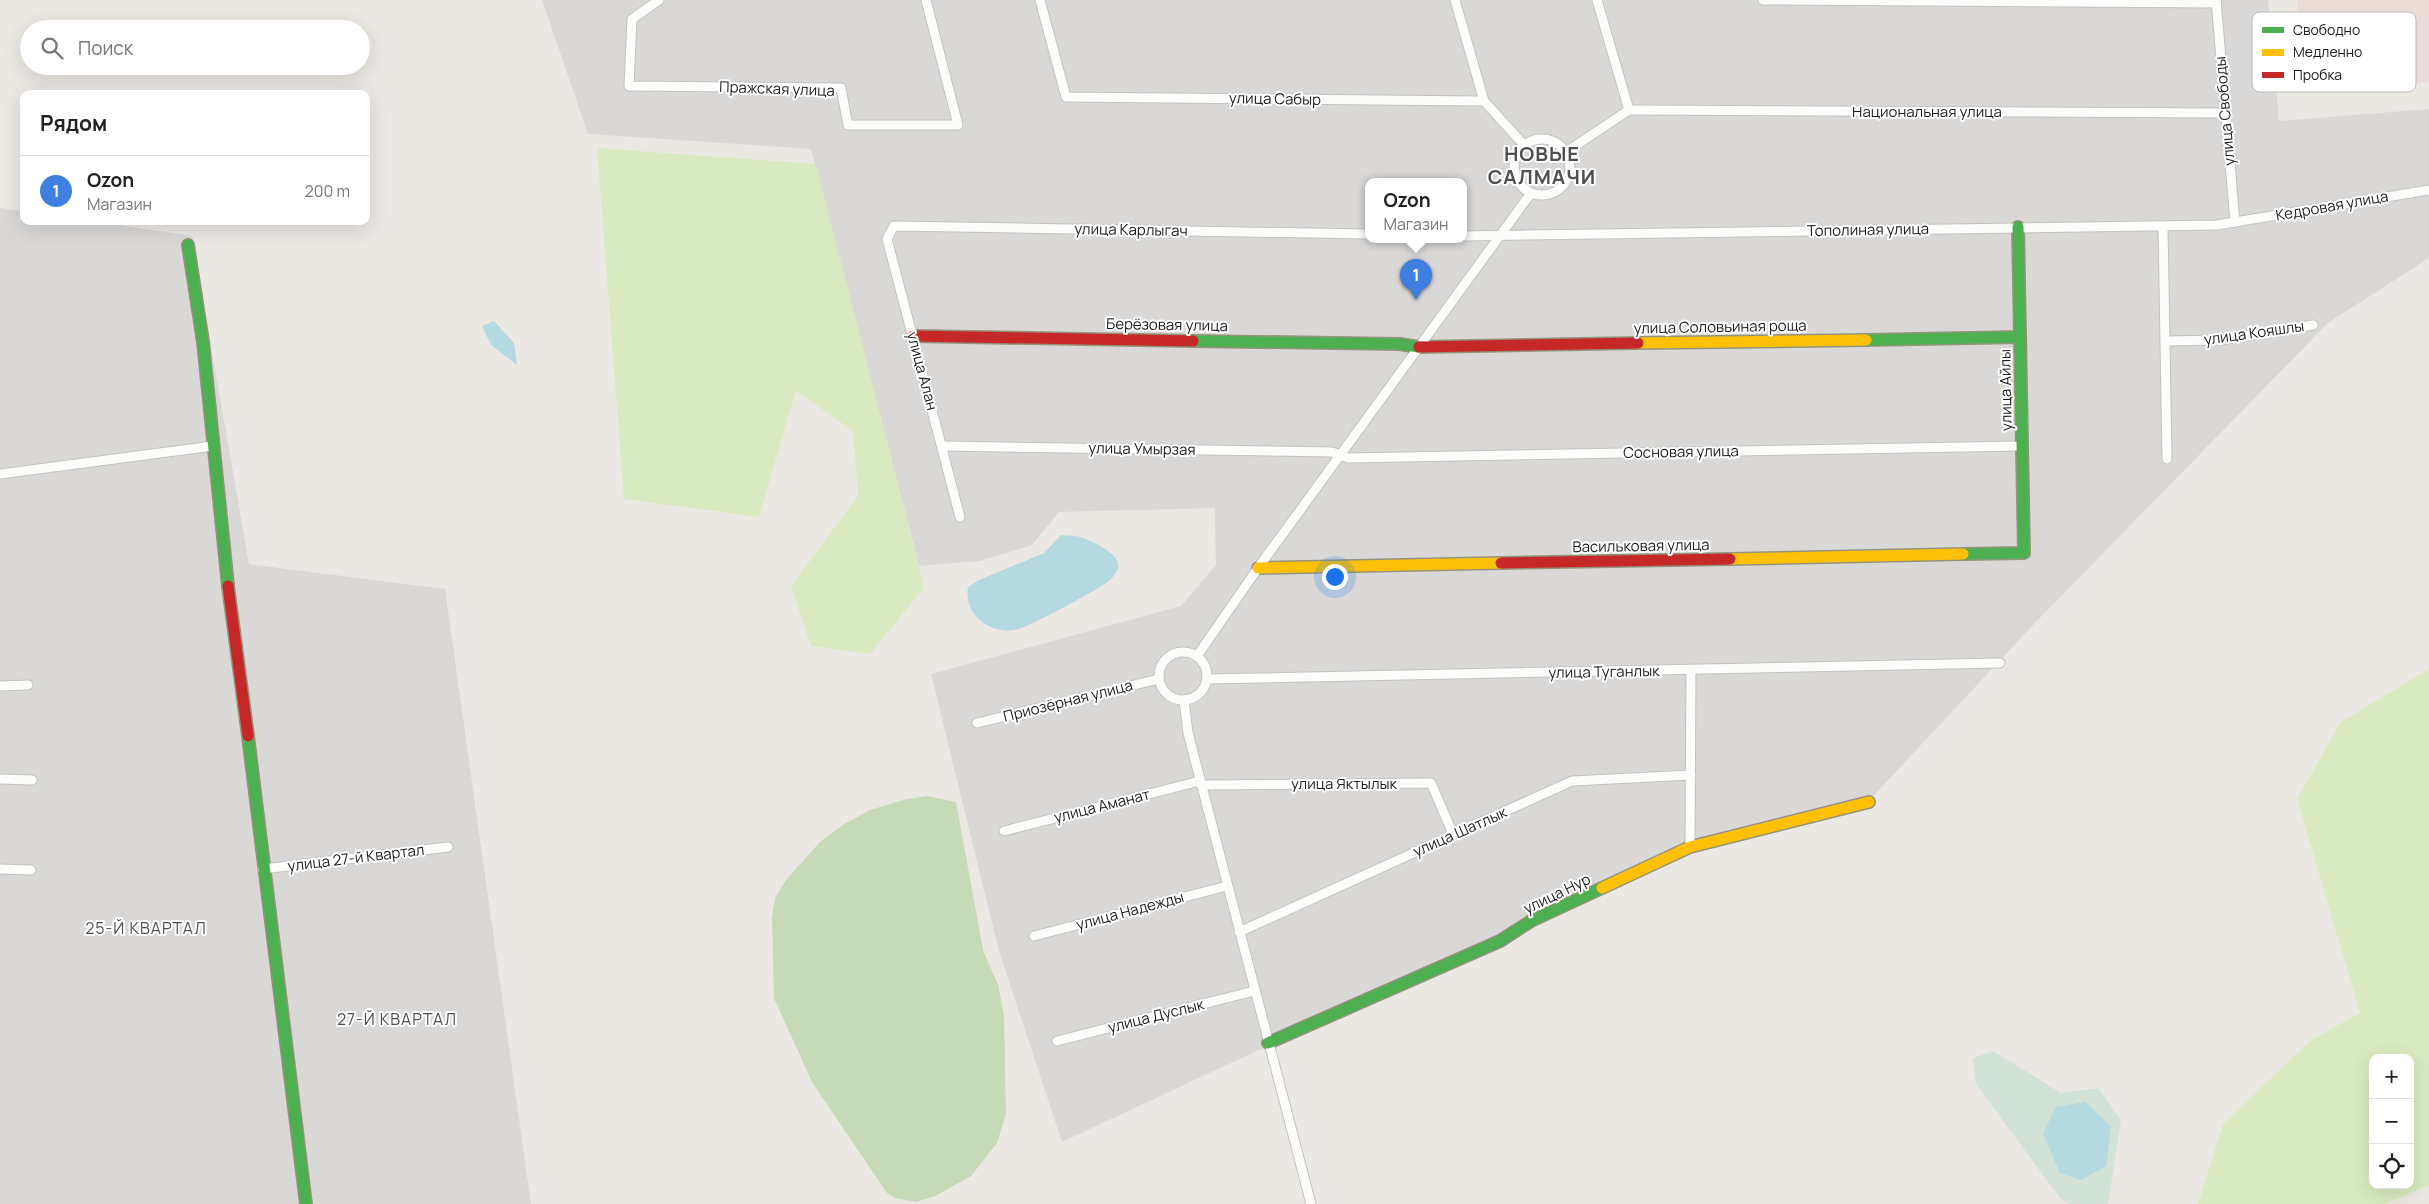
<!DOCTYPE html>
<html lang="ru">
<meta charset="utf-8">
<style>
:root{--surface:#fff;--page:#f6f6f6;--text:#222;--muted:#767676;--line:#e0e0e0;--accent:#0b8043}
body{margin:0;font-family:Manrope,sans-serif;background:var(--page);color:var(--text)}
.controls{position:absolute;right:15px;bottom:15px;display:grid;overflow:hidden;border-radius:10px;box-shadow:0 5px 20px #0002}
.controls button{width:45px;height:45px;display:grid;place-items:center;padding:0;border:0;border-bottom:1px solid var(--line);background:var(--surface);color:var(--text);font:25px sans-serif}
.you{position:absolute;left:1334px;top:576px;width:18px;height:18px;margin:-12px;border:4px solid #fff;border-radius:50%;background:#1a73e8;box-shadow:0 0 0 8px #1a73e833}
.badge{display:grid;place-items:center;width:32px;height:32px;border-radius:50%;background:var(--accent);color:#fff;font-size:16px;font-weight:700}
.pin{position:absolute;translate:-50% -41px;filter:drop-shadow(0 1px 2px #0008)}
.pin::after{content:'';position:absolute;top:26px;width:18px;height:15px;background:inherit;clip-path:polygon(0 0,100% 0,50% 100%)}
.popup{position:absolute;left:1365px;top:178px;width:102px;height:65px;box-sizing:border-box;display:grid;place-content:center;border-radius:10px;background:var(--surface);filter:drop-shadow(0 1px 4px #0005);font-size:16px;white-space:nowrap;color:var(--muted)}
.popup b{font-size:19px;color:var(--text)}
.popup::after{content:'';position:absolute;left:50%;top:100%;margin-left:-10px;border:10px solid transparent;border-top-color:var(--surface)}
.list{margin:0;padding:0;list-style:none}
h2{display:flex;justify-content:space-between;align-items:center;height:65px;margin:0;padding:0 20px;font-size:21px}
h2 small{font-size:16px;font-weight:400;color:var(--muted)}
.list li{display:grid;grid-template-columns:32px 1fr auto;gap:15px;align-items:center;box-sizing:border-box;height:70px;padding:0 20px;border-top:1px solid var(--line)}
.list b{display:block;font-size:19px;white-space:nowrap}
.list p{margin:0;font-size:16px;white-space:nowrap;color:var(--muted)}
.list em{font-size:16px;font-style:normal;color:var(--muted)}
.icon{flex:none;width:28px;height:28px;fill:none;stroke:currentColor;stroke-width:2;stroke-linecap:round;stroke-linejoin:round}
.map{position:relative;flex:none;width:2429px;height:1204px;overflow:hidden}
.search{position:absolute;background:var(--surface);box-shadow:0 5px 20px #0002;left:20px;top:20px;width:350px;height:55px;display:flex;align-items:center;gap:12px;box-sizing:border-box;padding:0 18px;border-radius:28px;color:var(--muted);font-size:19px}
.panel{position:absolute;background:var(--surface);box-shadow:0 5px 20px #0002;left:20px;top:90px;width:350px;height:135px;border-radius:10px}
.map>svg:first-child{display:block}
</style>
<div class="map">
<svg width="2429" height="1204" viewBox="0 0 2429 1204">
<rect width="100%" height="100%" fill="#ebe8e4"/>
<g fill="#dad8d6" fill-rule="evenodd">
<path d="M542 0H2268L2279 121 2429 109V258L2328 323 2034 624 1864 806 1689 849 1062 1142 999 951 931 674 1181 606 1216 565 1215 508 1059 512 1032 545 980 561 919 566 811 149 588 134ZM1368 181H1464V239H1368Z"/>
<polygon points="0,208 24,211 24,221 92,221 192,236 249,564 445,589 531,1204 0,1204"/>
</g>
<polygon fill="#d9d8d6" points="1215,508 1293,509 1254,566 1216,565"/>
<polygon fill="#eadcd6" points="2297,0 2429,0 2429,82 2307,92"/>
<g fill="#d9eac0" fill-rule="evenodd">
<polygon points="597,148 816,164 924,588 870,654 811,646 791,586 858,496 853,431 796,391 759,517 624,499"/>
<path d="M2429 669V1185L2385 1204H2198L2223 1124 2311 1040 2360 1013 2297 799 2341 722ZM2373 1058H2410V1185H2373Z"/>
</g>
<polygon fill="#c6dab7" points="927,796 956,802 983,950 998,985 1004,1015 1006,1114 997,1143 971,1176 935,1196 916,1202 895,1198 887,1193 812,1082 774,998 772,918 775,898 786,880 820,842 844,824 870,810 907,799"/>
<polygon fill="#d2e2d7" points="1993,1051 2061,1093 2098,1088 2121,1120 2108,1204 2069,1204 2060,1198 1976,1084 1973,1058"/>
<g fill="#b5d9e0">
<polygon points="494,321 514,343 517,365 491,345 482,326"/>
<path d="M1061 535C1066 536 1071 535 1076 536 1087 538 1123 554 1118 568 1117 572 1113 577 1110 580 1102 588 1030 626 1019 629 992 636 963 616 968 587L979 580 1044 553Z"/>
<polygon points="2085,1102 2111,1126 2106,1166 2081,1180 2060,1173 2043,1133 2056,1107"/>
</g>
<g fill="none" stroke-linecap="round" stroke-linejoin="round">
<defs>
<g id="street">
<polyline points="659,0 632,19 629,86 841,88 848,125 958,125 926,0"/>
<polyline points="1040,0 1066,97 1484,101"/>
<polyline points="1455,0 1484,101 1524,145"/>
<polyline points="1597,0 1629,110"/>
<polyline points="1763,0 2216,3"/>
<polyline points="2216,0 2235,222"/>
<polyline points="1629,110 2226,113"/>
<circle cx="1542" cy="167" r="28"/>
<polyline points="1566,152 1629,110"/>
<polyline points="2163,226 2167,459"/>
<polyline points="1464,236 2217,225 2429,190"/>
<polyline points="2165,341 2220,340 2313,325"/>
<polyline points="943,446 1332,452 1348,458 2022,446"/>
<polyline points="0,474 213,446"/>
<polyline points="960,517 887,239 894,226 1368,234"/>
<circle cx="1183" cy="676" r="24"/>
<polyline points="1197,656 1258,568 1531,193"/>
<polyline points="1207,679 2000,663"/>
<polyline points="0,686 28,685"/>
<polyline points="1184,700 1188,733 1311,1204"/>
<polyline points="977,723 1159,679"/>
<polyline points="0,779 32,780"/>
<polyline points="1201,785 1431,783 1453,834"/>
<polyline points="1004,831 1200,781"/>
<polyline points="1690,847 1691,670"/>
<polyline points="0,869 31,870"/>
<polyline points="263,869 448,847"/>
<polyline points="1239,932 1572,781 1691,775"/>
<polyline points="1034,936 1227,886"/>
<polyline points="1057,1041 1254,991"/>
</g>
<g id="fast">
<polyline points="188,245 203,342 228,586"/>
<polyline points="1866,340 2020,337"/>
<polyline points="1193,341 1399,344 1419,347"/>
<polyline points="1963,554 2024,553 2018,227"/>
<polyline points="248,736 306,1204"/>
<polyline points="1268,1043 1500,941 1531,921 1602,888"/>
</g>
<g id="slow">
<polyline points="1638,343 1866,340"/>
<polyline points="1730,559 1963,554"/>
<polyline points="1258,568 1501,563"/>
<polyline points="1602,888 1690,847 1869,802"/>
</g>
<g id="jam">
<polyline points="913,336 1193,341"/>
<polyline points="1419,347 1638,343"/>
<polyline points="1501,563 1730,559"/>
<polyline points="228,586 248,736"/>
</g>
</defs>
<use href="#street" stroke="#c3c2c0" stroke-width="11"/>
<use href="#fast" stroke="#94947c" stroke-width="14"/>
<use href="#slow" stroke="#94947c" stroke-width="14"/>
<use href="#jam" stroke="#94947c" stroke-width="14"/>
<use href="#street" stroke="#fcfcfb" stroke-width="9"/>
<use href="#fast" stroke="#4caf50" stroke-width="11"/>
<use href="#slow" stroke="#ffc107" stroke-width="11"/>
<use href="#jam" stroke="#c62828" stroke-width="11"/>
</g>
<g text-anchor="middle" stroke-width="4" stroke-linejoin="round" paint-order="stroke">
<g font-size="15" fill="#1c1c1c" stroke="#fff">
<text transform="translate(777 89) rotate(2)" y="5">Пражская улица</text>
<text transform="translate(1275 99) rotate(1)" y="5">улица Сабыр</text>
<text transform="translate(2225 111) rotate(-95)" y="5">улица Свободы</text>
<text x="1927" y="117">Национальная улица</text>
<text transform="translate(2332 206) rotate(-10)" y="5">Кедровая улица</text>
<text transform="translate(1131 230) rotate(1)" y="5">улица Карлыгач</text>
<text transform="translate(1868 230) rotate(-1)" y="5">Тополиная улица</text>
<text transform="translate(1167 325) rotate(1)" y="5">Берёзовая улица</text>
<text transform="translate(1720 327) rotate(-1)" y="5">улица Соловьиная роща</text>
<text transform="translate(2254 333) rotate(-8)" y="5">улица Кояшлы</text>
<text transform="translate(922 371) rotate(75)" y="5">улица Алан</text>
<text transform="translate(2006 390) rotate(-91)" y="5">улица Айлы</text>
<text transform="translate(1142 449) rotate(1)" y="5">улица Умырзая</text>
<text transform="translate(1681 452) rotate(-1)" y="5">Сосновая улица</text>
<text transform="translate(1641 546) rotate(-1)" y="5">Васильковая улица</text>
<text transform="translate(1604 672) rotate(-1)" y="5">улица Туганлык</text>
<text transform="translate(1068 701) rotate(-14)" y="5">Приозёрная улица</text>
<text x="1344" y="789">улица Яктылык</text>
<text transform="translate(1102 806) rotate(-14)" y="5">улица Аманат</text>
<text transform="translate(1460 832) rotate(-24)" y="5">улица Шатлык</text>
<text transform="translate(356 858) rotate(-7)" y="5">улица 27-й Квартал</text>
<text transform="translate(1557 894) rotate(-26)" y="5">улица Нур</text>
<text transform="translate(1130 911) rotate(-15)" y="5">улица Надежды</text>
<text transform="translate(1156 1016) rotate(-14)" y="5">улица Дуслык</text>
</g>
<g font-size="16" letter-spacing="1" fill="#4f4f4f" stroke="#fff">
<text x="146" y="934">25-Й КВАРТАЛ</text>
<text x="397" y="1025">27-Й КВАРТАЛ</text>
</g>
<g font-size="20" font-weight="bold" letter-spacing="1" fill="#4f4f4f" stroke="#fff">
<text x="1542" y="161">НОВЫЕ<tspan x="1542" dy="23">САЛМАЧИ</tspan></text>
</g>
</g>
<rect x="2252" y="12" width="164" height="80" rx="8" fill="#fff" stroke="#bbb" stroke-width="1"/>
<rect x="2262" y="27" width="22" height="6" fill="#4caf50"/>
<rect x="2262" y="49" width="22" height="7" fill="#ffc107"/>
<rect x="2262" y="72" width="22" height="6" fill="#c62828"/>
<g font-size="14" fill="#1c1c1c">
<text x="2293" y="35">Свободно</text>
<text x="2293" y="57">Медленно</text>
<text x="2293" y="80">Пробка</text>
</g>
</svg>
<div class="controls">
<button>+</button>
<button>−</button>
<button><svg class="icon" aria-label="locate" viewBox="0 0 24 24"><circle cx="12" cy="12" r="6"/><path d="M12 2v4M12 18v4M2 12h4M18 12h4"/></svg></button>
</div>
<div class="you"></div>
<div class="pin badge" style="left:1416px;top:300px;background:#3f7fe0">1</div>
<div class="popup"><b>Ozon</b>Магазин</div>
<div class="search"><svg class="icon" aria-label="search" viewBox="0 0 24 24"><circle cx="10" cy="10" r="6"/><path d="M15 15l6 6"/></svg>Поиск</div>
<section class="panel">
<h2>Рядом<small></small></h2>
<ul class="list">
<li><span class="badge" style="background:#3f7fe0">1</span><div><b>Ozon</b><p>Магазин</p></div><em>200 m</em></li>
</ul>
</section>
</div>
